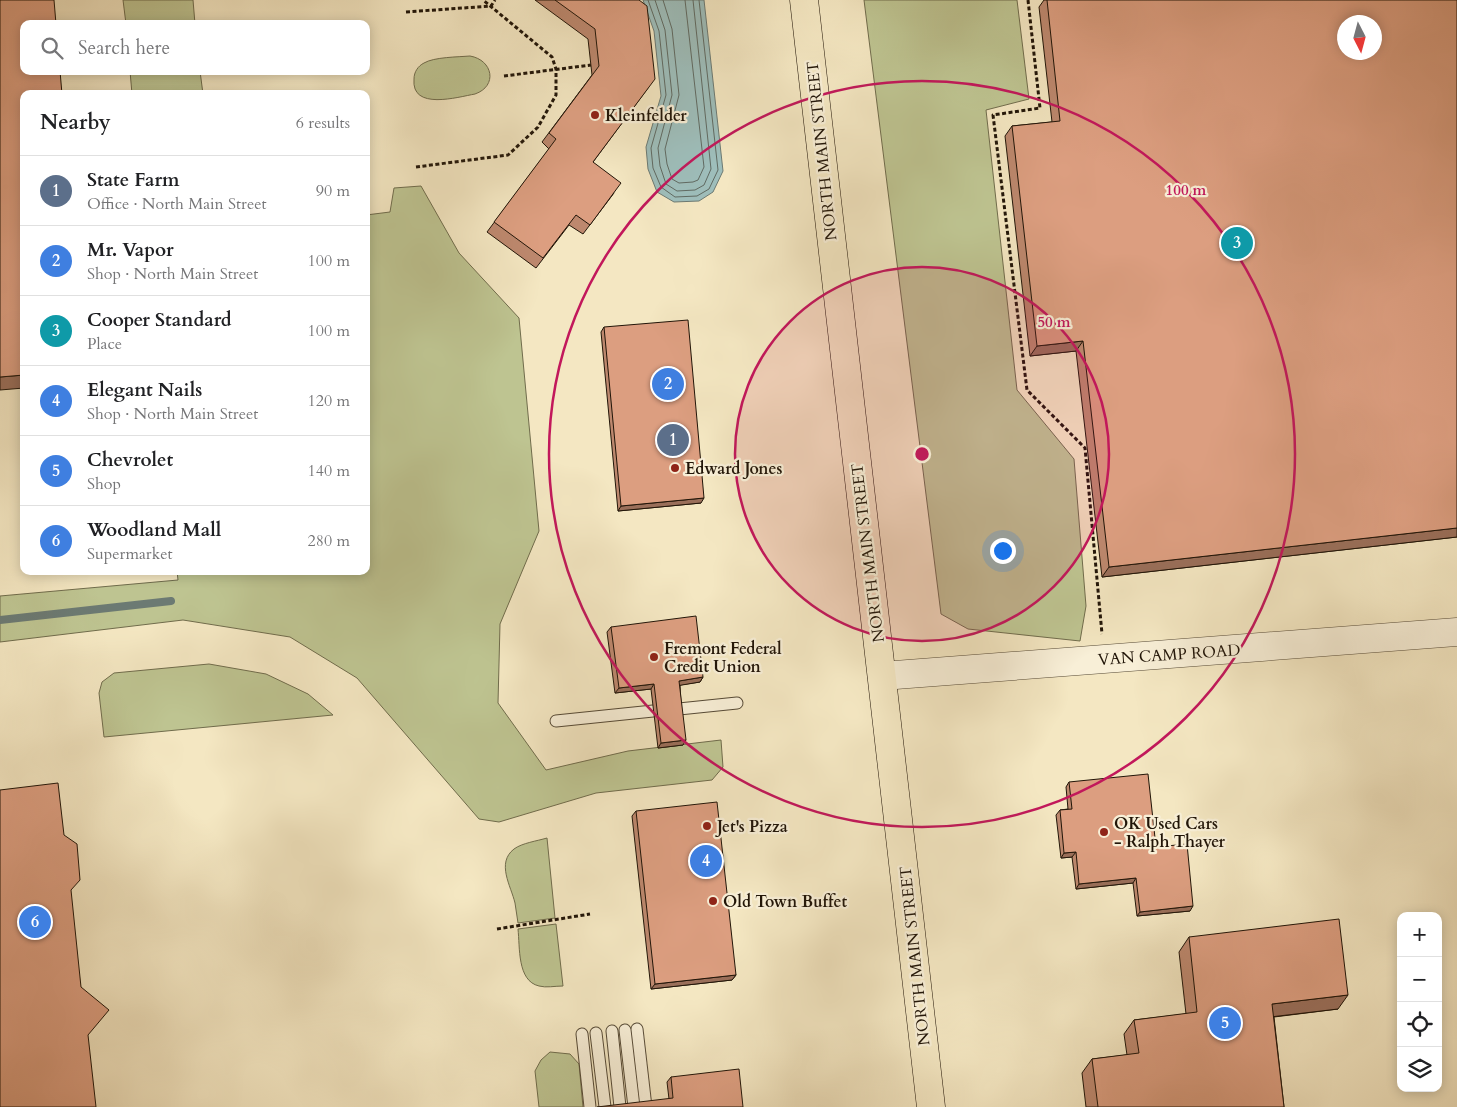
<!DOCTYPE html>
<meta charset="utf-8">
<style>
:root{--surface:#fff;--page:#f2f2f2;--text:#202124;--muted:#757577;--line:#e0e0e0;--accent:#8f2418}
body{margin:0;font-family:Cardo,serif;background:var(--page);color:var(--text)}
.controls{position:absolute;right:15px;bottom:15px;display:grid;overflow:hidden;border-radius:10px;box-shadow:0 2px 12px #0003}
.controls button{width:45px;height:45px;display:grid;place-items:center;padding:0;border:0;border-bottom:1px solid var(--line);background:var(--surface);color:var(--text);font:25px sans-serif}
.compass{position:absolute;left:1337px;top:15px;width:45px;height:45px;border-radius:50%;background:var(--surface);box-shadow:0 2px 12px #0003;rotate:174deg}
.you{position:absolute;left:1002px;top:550px;width:18px;height:18px;margin:-12px;border:4px solid #fff;border-radius:50%;background:#1a73e8;box-shadow:0 0 0 8px #1a73e833}
.badge{display:grid;place-items:center;width:32px;height:32px;border-radius:50%;background:var(--accent);color:#fff;font-size:16px;font-weight:700}
.pin{position:absolute;translate:-50% -50%;border:2px solid #fff;box-shadow:0 1px 5px #0006}
.list{margin:0;padding:0;list-style:none}
h2{display:flex;justify-content:space-between;align-items:center;height:65px;margin:0;padding:0 20px;font-size:21px}
h2 small{font-size:16px;font-weight:400;color:var(--muted)}
.list li{display:grid;grid-template-columns:32px 1fr auto;gap:15px;align-items:center;box-sizing:border-box;height:70px;padding:0 20px;border-top:1px solid var(--line)}
.list b{display:block;font-size:19px;white-space:nowrap}
.list p{margin:0;font-size:16px;white-space:nowrap;color:var(--muted)}
.list em{font-size:16px;font-style:normal;color:var(--muted)}
.icon{flex:none;width:28px;height:28px;fill:none;stroke:currentColor;stroke-width:2;stroke-linecap:round;stroke-linejoin:round}
.map{position:relative;flex:none;width:1457px;height:1107px;overflow:hidden}
.search{position:absolute;background:var(--surface);box-shadow:0 2px 12px #0003;left:20px;top:20px;width:350px;height:55px;display:flex;align-items:center;gap:12px;box-sizing:border-box;padding:0 18px;border-radius:10px;color:var(--muted);font-size:19px}
.panel{position:absolute;background:var(--surface);box-shadow:0 2px 12px #0003;left:20px;top:90px;width:350px;height:485px;border-radius:10px}
.map>svg:first-child{display:block}
</style>
<div class="map">
<svg width="1457" height="1107" viewBox="0 0 1457 1107">
<rect width="100%" height="100%" fill="#f4e7c2"/>
<filter id="stains"><feTurbulence type="fractalNoise" baseFrequency=".004" numOctaves="4"/><feColorMatrix values="0 0 0 0 .2 0 0 0 0 .09 0 0 0 0 .02 0 0 0 .5 -.17"/></filter>
<radialGradient id="worn" r=".72"><stop offset=".6" stop-color="#630" stop-opacity="0"/><stop offset="1" stop-color="#630" stop-opacity=".3"/></radialGradient>
<g fill="#bec491" stroke="#706c4c">
<polygon points="123,0 193,0 195,24 126,24"/>
<polygon points="864,0 1017,0 1029,99 986,110 1017,390 1074,459 1086,606 1080,641 968,629 941,614"/>
<path d="M470 56C493 60 498 86 475 94 458 97 411 111 414 79 414 72 418 66 424 63 434 57 458 57 470 56Z"/>
<polygon points="130,71 200,71 203,94 132,94"/>
<polygon points="421,186 459,253 519,318 539,531 500,624 498,703 546,770 628,751 721,740 723,767 712,780 596,793 499,822 479,819 357,678 290,637 183,620 0,642 0,596 178,580 177,571 366,571 366,215 390,212 394,188"/>
<polygon points="209,664 266,674 308,694 333,715 104,737 99,693 102,682 114,673"/>
<path d="M547 838 555 918 518 923C517 916 516 910 515 903 511 886 496 863 514 849 522 843 537 841 547 838Z"/>
<path d="M556 924 563 986C555 986 546 988 539 986 517 981 520 947 518 929Z"/>
<polygon points="550,1052 570,1054 579,1064 583,1107 539,1107 535,1071 541,1060"/>
</g>
<polygon fill="#9ebebb" stroke="#6c7a73" points="643,0 704,0 723,171 713,192 699,201 674,202 657,192 648,169 646,147 661,96 654,31"/>
<g fill="none" stroke-linecap="round" stroke-linejoin="round">
<g stroke="#606a62" stroke-width="1">
<polyline points="648,0 659,31 666,95 651,148 653,168 661,187 675,197 697,196 709,189 718,170 699,0"/>
<polyline points="655,0 665,30 672,95 658,148 660,166 666,184 677,191 695,190 704,185 711,169 693,0"/>
<polyline points="663,0 672,29 679,95 665,149 667,164 672,179 679,183 693,182 698,180 704,167 685,0"/>
</g>
<polyline stroke="#6c7a73" stroke-width="8" points="0,620 171,601"/>
<defs>
<g id="service">
<polyline points="679,709 737,703"/>
<polyline points="556,721 653,711"/>
<polyline points="637,1029 646,1107"/>
<polyline points="625,1030 634,1107"/>
<polyline points="612,1031 620,1107"/>
<polyline points="596,1033 605,1107"/>
<polyline points="582,1034 590,1107"/>
</g>
<polyline id="tertiary" points="882,676 1457,632"/>
<polyline id="primary" points="804,0 931,1107"/>
</defs>
<use href="#service" stroke="#564a36" stroke-width="13"/>
<use href="#tertiary" stroke="#564a36" stroke-width="29"/>
<use href="#primary" stroke="#211508" stroke-width="29"/>
<g stroke="#211508" stroke-width="3" stroke-dasharray="4 2.5" stroke-linecap="butt">
<polyline points="1028,0 1040,108 993,115 1027,390 1085,448 1102,634"/>
<polyline points="406,12 491,6 495,0"/>
<polyline points="504,76 591,65"/>
<polyline points="416,167 508,155 538,127 556,95 556,69 552,57 483,0"/>
<polyline points="497,929 590,914"/>
</g>
<use href="#service" stroke="#f8efd7" stroke-width="11"/>
<use href="#tertiary" stroke="#f8efd7" stroke-width="28"/>
<use href="#primary" stroke="#f4e7c2" stroke-width="28"/>
</g>
<g fill="#bd886e" stroke="#211508">
<polygon points="535,0 639,0 648,88 593,162 614,193 583,234 569,225 536,268 487,232 549,149 542,142 592,75 588,39"/>
<polygon points="1044,0 1457,0 1457,537 1102,577 1076,351 1030,356 1005,136 1012,126 1052,122 1039,7"/>
<polygon points="604,327 701,503 618,511 601,332"/>
<polygon points="611,627 703,677 700,682 680,685 683,745 658,748 651,689 615,693 607,632"/>
<polygon points="1069,782 1156,847 1190,911 1137,916 1133,883 1076,889 1072,857 1061,858 1056,815 1060,810 1068,809 1066,787"/>
<polygon points="636,811 736,975 732,980 651,989 632,816"/>
<polygon points="1189,937 1338,1009 1274,1017 1284,1107 1086,1107 1082,1073 1092,1059 1127,1055 1124,1034 1134,1020 1186,1014 1179,952"/>
<polygon points="671,1077 743,1107 669,1099 667,1082"/>
</g>
<g fill="#9a6f5a" stroke="#211508">
<polygon points="1083,341 1076,351 1030,356 1037,346"/>
<polygon points="24,375 24,388 0,390 0,377"/>
<polygon points="704,498 701,503 618,511 621,506"/>
<polygon points="1457,528 1457,537 1102,577 1109,567"/>
<polygon points="703,677 700,682 676,686 679,681"/>
<polygon points="654,684 651,689 615,693 619,688"/>
<polygon points="686,740 683,745 658,748 661,743"/>
<polygon points="1076,852 1072,857 1061,858 1064,853"/>
<polygon points="1136,878 1133,883 1076,889 1079,884"/>
<polygon points="1193,906 1190,911 1137,916 1140,912"/>
<polygon points="736,975 732,980 651,989 655,984"/>
<polygon points="1348,995 1338,1009 1262,1018 1272,1004"/>
</g>
<g fill="#dc9e80" stroke="#211508" fill-rule="evenodd">
<polygon points="0,0 54,0 56,24 24,24 24,71 60,71 62,94 24,94 24,375 0,377"/>
<polygon points="555,0 639,0 647,6 655,79 593,162 621,183 590,225 576,215 543,258 494,222 556,139 549,133 599,66 595,29"/>
<path d="M1047 0H1457V528L1109 567 1083 341 1037 346 1012 126 1060 121ZM1344 22H1374V52H1344Z"/>
<polygon points="688,320 704,498 621,506 604,327"/>
<polygon points="696,616 703,677 679,681 686,740 661,743 654,684 619,688 611,627"/>
<polygon points="1148,774 1156,847 1187,844 1193,906 1140,912 1136,878 1079,884 1076,852 1064,853 1060,810 1072,809 1069,782"/>
<polygon points="58,783 64,835 77,844 80,880 71,890 81,987 109,1010 88,1035 96,1107 0,1107 0,790"/>
<polygon points="717,802 736,975 655,984 636,811"/>
<polygon points="1339,919 1348,995 1272,1004 1284,1107 1098,1107 1092,1059 1139,1053 1134,1020 1197,1012 1189,937"/>
<polygon points="739,1069 743,1107 597,1107 673,1098 671,1077"/>
</g>
<circle cx="922" cy="454" r="187" fill="#c2185b" fill-opacity=".12"/>
<g fill="none" stroke="#c2185b" stroke-width="2.5">
<circle cx="922" cy="454" r="187"/>
<circle cx="922" cy="454" r="373"/>
</g>
<g fill="#8f2418" stroke="#f8efd7" stroke-width="2">
<circle cx="595" cy="115" r="5"/>
<circle cx="675" cy="468" r="5"/>
<circle cx="654" cy="657" r="5"/>
<circle cx="707" cy="826" r="5"/>
<circle cx="1104" cy="832" r="5"/>
<circle cx="713" cy="901" r="5"/>
</g>
<g text-anchor="middle" stroke-width="4.5" stroke-linejoin="round" paint-order="stroke">
<g font-size="16" font-weight="bold" fill="#211508" stroke="#f8efd7" text-anchor="start">
<text x="605" y="121">Kleinfelder</text>
<text x="685" y="474">Edward Jones</text>
<text x="664" y="654">Fremont Federal<tspan x="664" dy="18">Credit Union</tspan></text>
<text x="1114" y="829">OK Used Cars<tspan x="1114" dy="18">- Ralph Thayer</tspan></text>
<text x="717" y="832">Jet's Pizza</text>
<text x="723" y="907">Old Town Buffet</text>
</g>
<g font-size="16" fill="#211508" stroke="#f8efd7">
<text transform="translate(821 151) rotate(-96)" y="6">NORTH MAIN STREET</text>
<text transform="translate(867 553) rotate(-97)" y="6">NORTH MAIN STREET</text>
<text transform="translate(1169 654) rotate(-4)" y="6">VAN CAMP ROAD</text>
<text transform="translate(914 956) rotate(-96)" y="6">NORTH MAIN STREET</text>
</g>
</g>
<circle cx="922" cy="454" r="8" fill="#c2185b" stroke="#f8efd7" stroke-width="2.5"/>
<g font-size="15" text-anchor="middle" font-weight="bold" fill="#c2185b" stroke="#f8efd7" stroke-width="4.5" stroke-linejoin="round" paint-order="stroke">
<text x="1186" y="195">100 m</text>
<text x="1054" y="327">50 m</text>
</g>
<rect width="100%" height="100%" filter="url(#stains)"/>
<rect width="100%" height="100%" fill="url(#worn)"/>
</svg>
<div class="controls">
<button>+</button>
<button>−</button>
<button><svg class="icon" aria-label="locate" viewBox="0 0 24 24"><circle cx="12" cy="12" r="6"/><path d="M12 2v4M12 18v4M2 12h4M18 12h4"/></svg></button>
<button><svg class="icon" aria-label="layers" viewBox="0 0 24 24"><path d="M12 4l9 5-9 5-9-5zM3 14l9 5 9-5"/></svg></button>
</div>
<svg class="compass" viewBox="-18 -18 36 36"><path d="M0-13l5 13h-10z" fill="#e53935"/><path d="M0 13l5-13h-10z" fill="#757577"/></svg>
<div class="you"></div>
<div class="pin badge" style="left:673px;top:440px;background:#5c6f8a">1</div>
<div class="pin badge" style="left:668px;top:384px;background:#3f7fe0">2</div>
<div class="pin badge" style="left:1237px;top:243px;background:#0f9aa8">3</div>
<div class="pin badge" style="left:706px;top:861px;background:#3f7fe0">4</div>
<div class="pin badge" style="left:1225px;top:1023px;background:#3f7fe0">5</div>
<div class="pin badge" style="left:35px;top:922px;background:#3f7fe0">6</div>
<div class="search"><svg class="icon" aria-label="search" viewBox="0 0 24 24"><circle cx="10" cy="10" r="6"/><path d="M15 15l6 6"/></svg>Search here</div>
<section class="panel">
<h2>Nearby<small>6 results</small></h2>
<ul class="list">
<li><span class="badge" style="background:#5c6f8a">1</span><div><b>State Farm</b><p>Office · North Main Street</p></div><em>90 m</em></li>
<li><span class="badge" style="background:#3f7fe0">2</span><div><b>Mr. Vapor</b><p>Shop · North Main Street</p></div><em>100 m</em></li>
<li><span class="badge" style="background:#0f9aa8">3</span><div><b>Cooper Standard</b><p>Place</p></div><em>100 m</em></li>
<li><span class="badge" style="background:#3f7fe0">4</span><div><b>Elegant Nails</b><p>Shop · North Main Street</p></div><em>120 m</em></li>
<li><span class="badge" style="background:#3f7fe0">5</span><div><b>Chevrolet</b><p>Shop</p></div><em>140 m</em></li>
<li><span class="badge" style="background:#3f7fe0">6</span><div><b>Woodland Mall</b><p>Supermarket</p></div><em>280 m</em></li>
</ul>
</section>
</div>
